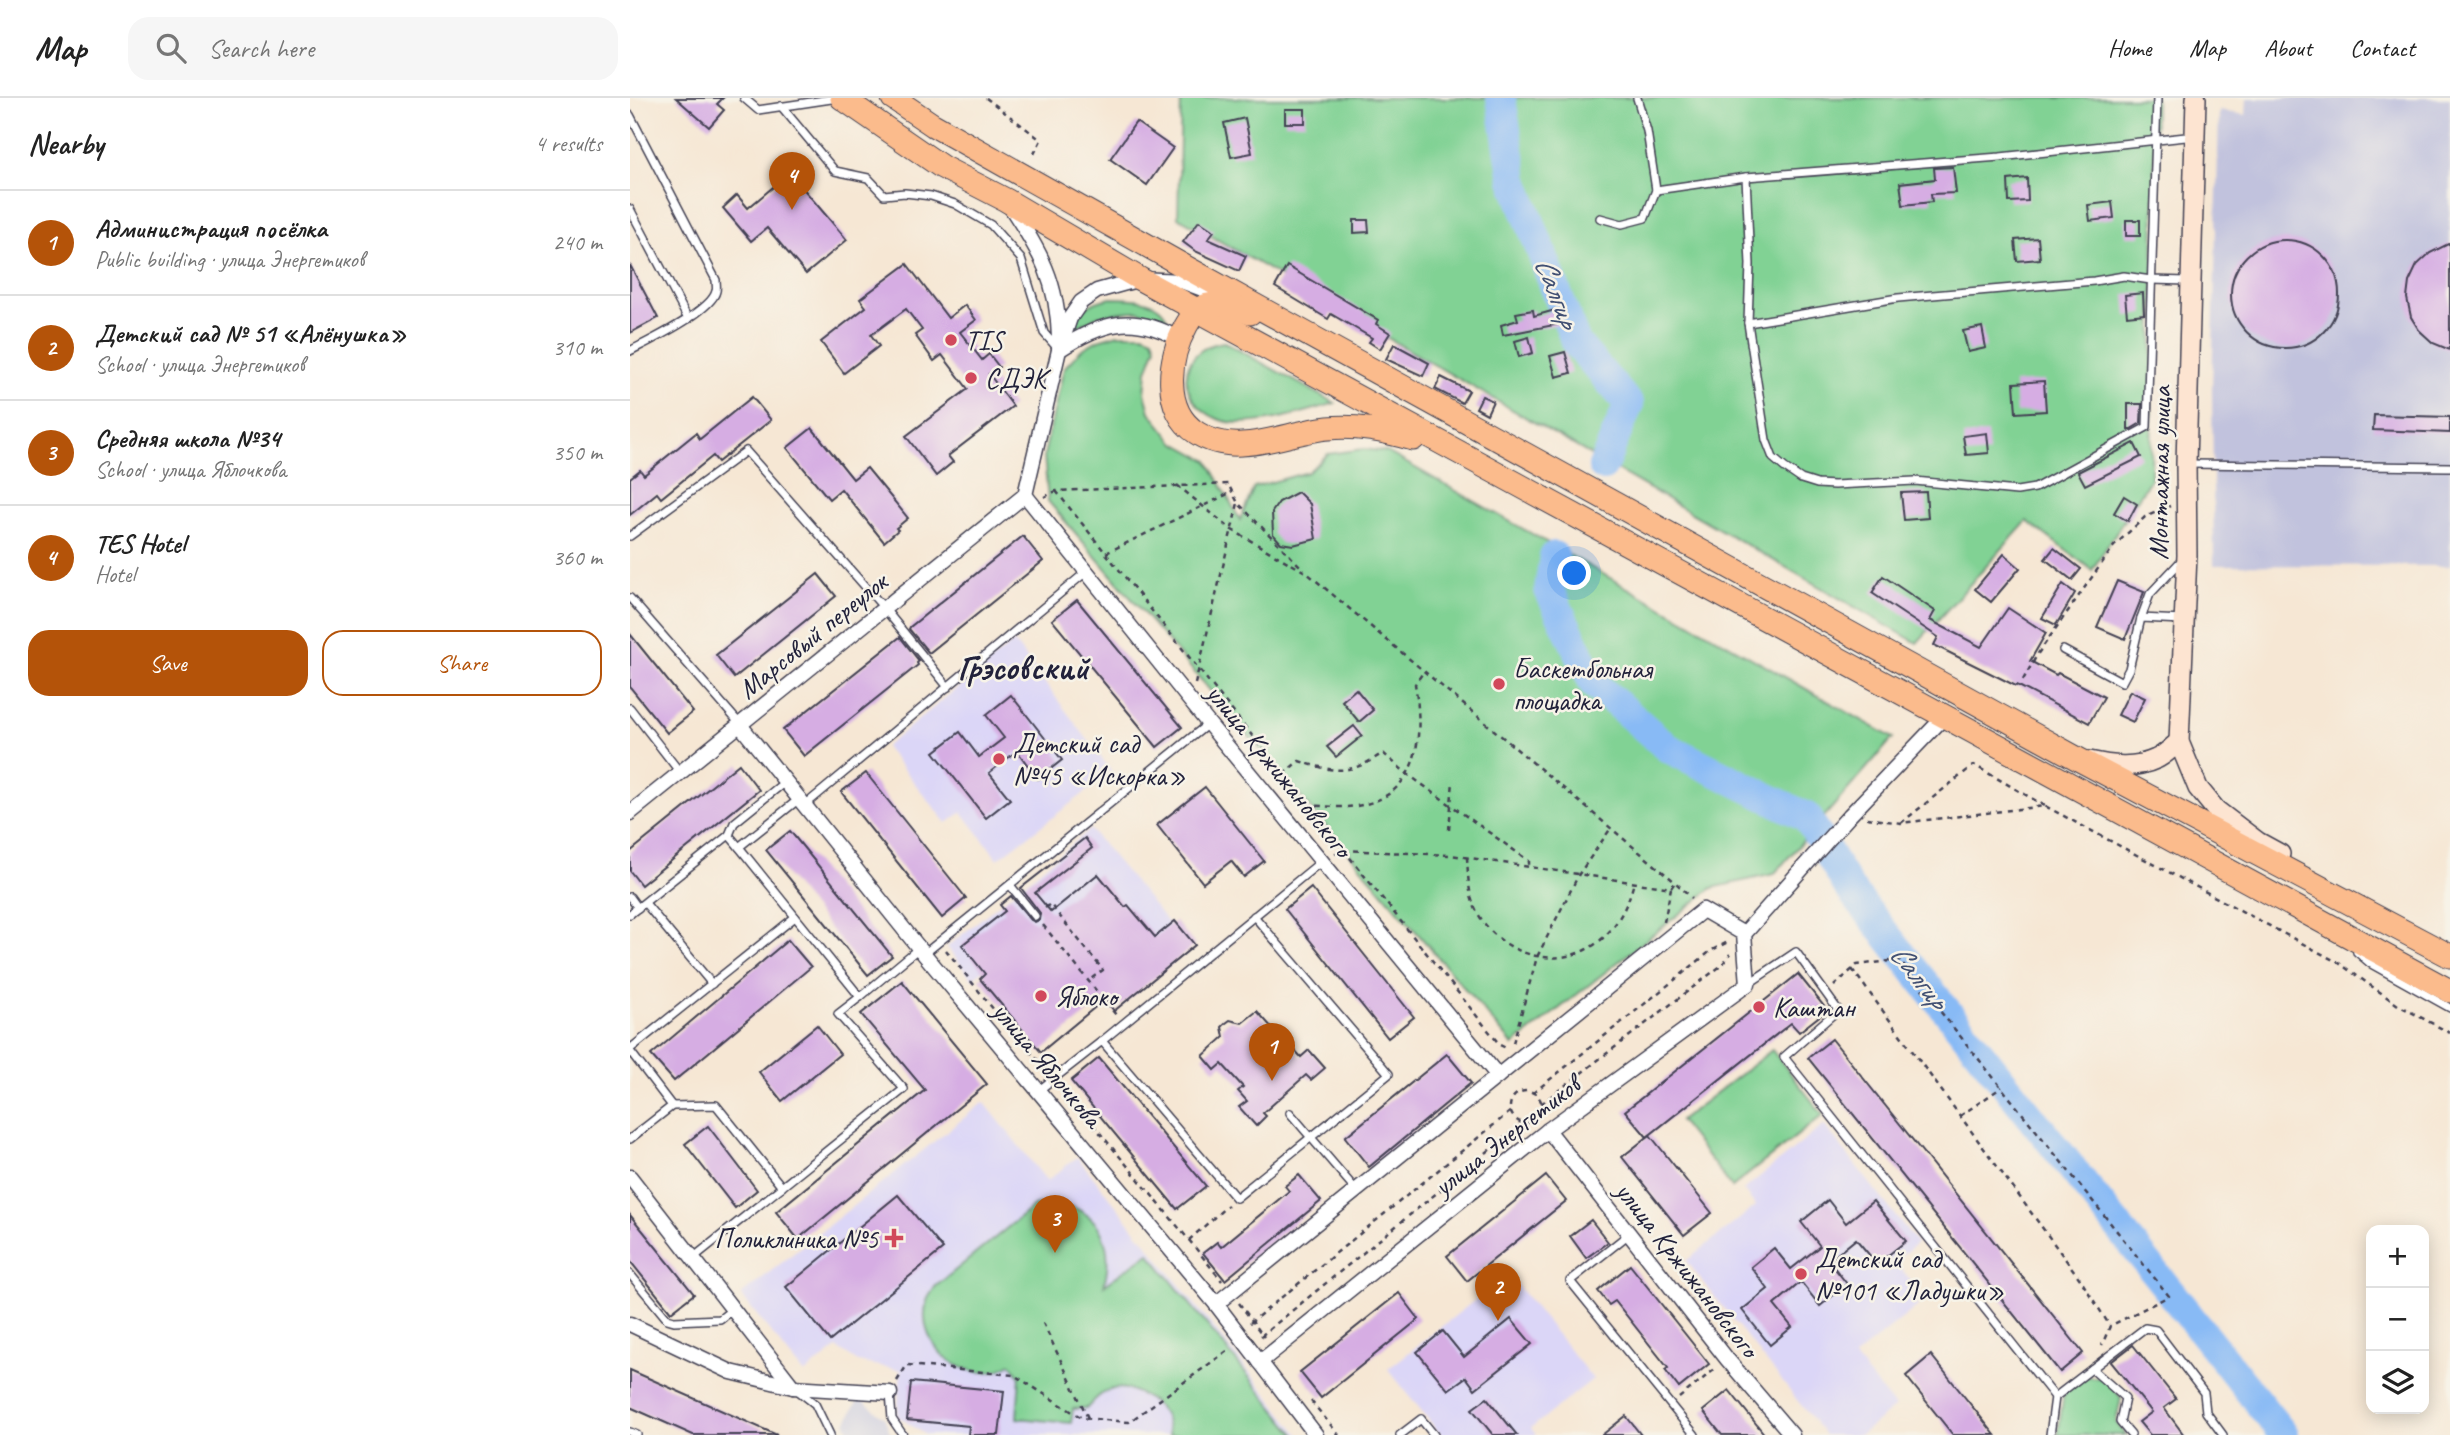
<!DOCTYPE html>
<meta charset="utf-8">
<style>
:root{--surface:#fff;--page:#f6f6f6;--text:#222;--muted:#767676;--line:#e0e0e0;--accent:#b45309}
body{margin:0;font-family:Caveat,sans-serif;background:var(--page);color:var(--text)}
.controls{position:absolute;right:21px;bottom:21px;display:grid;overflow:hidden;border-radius:14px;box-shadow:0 4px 18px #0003}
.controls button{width:63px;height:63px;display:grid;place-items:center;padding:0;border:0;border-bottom:2px solid var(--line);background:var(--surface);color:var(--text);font:35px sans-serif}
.you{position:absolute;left:945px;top:476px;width:24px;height:24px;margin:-18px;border:5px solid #fff;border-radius:50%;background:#1a73e8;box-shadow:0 0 0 10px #1a73e833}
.badge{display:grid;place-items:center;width:46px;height:46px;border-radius:50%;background:var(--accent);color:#fff;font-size:23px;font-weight:700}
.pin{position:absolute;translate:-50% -58px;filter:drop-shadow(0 2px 4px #0008)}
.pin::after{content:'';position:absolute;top:37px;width:24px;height:21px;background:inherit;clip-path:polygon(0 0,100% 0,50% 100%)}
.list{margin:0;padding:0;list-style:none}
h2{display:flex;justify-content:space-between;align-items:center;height:91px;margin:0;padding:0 28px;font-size:30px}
h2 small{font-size:23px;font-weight:400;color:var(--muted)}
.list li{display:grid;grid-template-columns:46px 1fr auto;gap:21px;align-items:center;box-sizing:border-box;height:105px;padding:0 28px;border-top:2px solid var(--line)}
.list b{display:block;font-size:26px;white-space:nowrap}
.list p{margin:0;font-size:23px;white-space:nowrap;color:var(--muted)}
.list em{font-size:23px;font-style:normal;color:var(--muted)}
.actions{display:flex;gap:14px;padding:21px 28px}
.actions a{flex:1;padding:16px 0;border:2px solid var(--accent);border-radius:21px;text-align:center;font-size:24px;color:var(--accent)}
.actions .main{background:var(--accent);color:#fff}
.icon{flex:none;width:38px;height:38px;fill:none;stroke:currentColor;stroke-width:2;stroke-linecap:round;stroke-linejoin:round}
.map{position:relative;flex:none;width:1820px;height:1337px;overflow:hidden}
header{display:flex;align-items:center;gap:42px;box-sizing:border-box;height:98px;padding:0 35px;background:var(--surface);border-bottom:2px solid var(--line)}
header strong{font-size:33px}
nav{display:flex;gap:38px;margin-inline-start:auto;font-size:24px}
.search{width:490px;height:63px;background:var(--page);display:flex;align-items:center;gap:18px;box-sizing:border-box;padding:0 24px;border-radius:21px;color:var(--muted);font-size:26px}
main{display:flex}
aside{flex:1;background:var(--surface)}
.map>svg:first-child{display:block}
</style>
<header>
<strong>Map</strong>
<div class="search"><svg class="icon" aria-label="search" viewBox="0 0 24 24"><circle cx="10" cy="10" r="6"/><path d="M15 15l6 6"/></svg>Search here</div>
<nav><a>Home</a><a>Map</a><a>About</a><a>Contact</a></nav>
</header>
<main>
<aside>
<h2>Nearby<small>4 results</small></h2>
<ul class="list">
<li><span class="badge">1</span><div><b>Администрация посёлка</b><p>Public building · улица Энергетиков</p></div><em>240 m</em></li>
<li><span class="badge">2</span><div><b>Детский сад № 51 «Алёнушка»</b><p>School · улица Энергетиков</p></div><em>310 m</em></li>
<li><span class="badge">3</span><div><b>Средняя школа №34</b><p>School · улица Яблочкова</p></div><em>350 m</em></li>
<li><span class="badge">4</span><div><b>TES Hotel</b><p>Hotel</p></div><em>360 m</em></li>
</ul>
<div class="actions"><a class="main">Save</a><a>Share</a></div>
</aside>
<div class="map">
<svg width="1820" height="1337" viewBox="0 0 1820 1337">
<rect width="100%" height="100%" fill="#f7f3e8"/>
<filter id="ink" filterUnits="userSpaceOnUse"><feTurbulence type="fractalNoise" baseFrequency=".0143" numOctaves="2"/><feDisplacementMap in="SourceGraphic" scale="14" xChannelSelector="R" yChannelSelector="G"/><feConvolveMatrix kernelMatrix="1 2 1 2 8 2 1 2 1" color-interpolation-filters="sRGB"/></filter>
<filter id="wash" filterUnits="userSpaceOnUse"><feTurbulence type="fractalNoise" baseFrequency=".00686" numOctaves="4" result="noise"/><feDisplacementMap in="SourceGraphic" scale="28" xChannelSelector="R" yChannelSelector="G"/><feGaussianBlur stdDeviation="1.57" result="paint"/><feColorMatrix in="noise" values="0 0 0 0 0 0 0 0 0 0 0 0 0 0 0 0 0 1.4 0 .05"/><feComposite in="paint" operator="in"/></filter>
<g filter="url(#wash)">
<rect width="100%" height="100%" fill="#f6e7d4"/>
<g fill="#dbd6f7">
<polygon points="384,544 482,674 368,761 332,714 317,725 255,649"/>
<polygon points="460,731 541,828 485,874 405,829 342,881 317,849"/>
<polygon points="354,1004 417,1083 447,1059 670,1337 296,1337 267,1318 271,1272 228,1264 207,1250 174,1276 111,1197"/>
<polygon points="1194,1027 1287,1145 1265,1163 1285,1188 1278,1194 1289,1207 1224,1259 1265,1309 1230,1337 1195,1337 1056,1163 1126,1108 1113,1092"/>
<polygon points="878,1176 963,1281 901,1330 906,1337 811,1337 758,1271"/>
</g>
<g fill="#c1c2dd">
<polygon points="1617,0 1820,0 1820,468 1584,467 1582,292 1589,13 1616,17"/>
<polygon points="229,1300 254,1319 261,1337 221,1337 216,1325"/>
</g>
<g fill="#81d294" stroke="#527a68" stroke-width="2">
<polygon points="551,0 1525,0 1521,380 1462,472 1397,423 1287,545 548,119"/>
<path d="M481 200C500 200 530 200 537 221L508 213 491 214 468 218 449 228H444C447 210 465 203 481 200Z"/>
<polygon points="488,236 513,236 523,240 526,248 517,273 515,295 520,314 544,344 578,363 610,422 624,389 678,374 698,356 734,351 757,354 1263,640 1144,776 1082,790 883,947 418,403 414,357 434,270 451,252 468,242"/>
<path d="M594 244 705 305C677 314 615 333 588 321 546 304 544 251 594 244Z"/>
<polygon points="1142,952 1193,1017 1102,1089 1050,1023"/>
<path d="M415 1105C466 1105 486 1141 474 1187L519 1155 666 1337H539C538 1330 537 1321 533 1315 523 1301 497 1285 479 1292 470 1295 463 1303 457 1310L443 1311 441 1325 387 1320 390 1278 381 1266C342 1292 283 1251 297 1203 298 1199 303 1193 305 1189L404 1108Z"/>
<polygon points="1455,1278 1476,1281 1491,1300 1486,1324 1496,1337 1428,1337 1434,1294"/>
</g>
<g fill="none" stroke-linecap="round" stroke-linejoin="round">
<g stroke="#88baf5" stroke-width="30">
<polyline points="871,0 884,82 946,245 999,306 973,368"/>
<polyline points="924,458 919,492 964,586 1038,650 1177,719 1219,790 1654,1337"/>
</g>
</g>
<g id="blocks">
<g fill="#d6ade3">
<polygon points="46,0 93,0 87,6 94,12 79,29"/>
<rect x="655" y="11" width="20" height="14"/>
<polygon points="615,20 622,55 601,59 594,25"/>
<polygon points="506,24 543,50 517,87 480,61"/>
<polygon points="1323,69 1326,95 1301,96 1302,104 1273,107 1270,85 1305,81 1304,70"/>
<polygon points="1397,80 1398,103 1379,104 1378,82"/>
<polygon points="148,85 159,98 171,88 217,142 176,176 137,130 121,143 93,110 107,97 118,110"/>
<polygon points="1482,104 1484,120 1460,123 1458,107"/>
<polygon points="724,122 738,122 739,134 724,135"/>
<rect x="1496" y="122" width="14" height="16"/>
<polygon points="569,123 584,133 578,141 616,158 609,173 565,153 553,144"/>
<polygon points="1408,140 1410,161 1387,163 1385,142"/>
<circle cx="1655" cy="196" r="54"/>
<polygon points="1820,145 1820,252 1803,245 1789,232 1781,219 1777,200 1779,184 1787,167 1800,155"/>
<polygon points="277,166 318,220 335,207 346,222 330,234 352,262 359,256 369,269 359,276 383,308 318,358 323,364 306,378 276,338 338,291 312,257 304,263 285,237 292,232 276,211 241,237 249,248 214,275 191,244 236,209 230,201"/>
<polygon points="0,167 28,220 0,235"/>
<polygon points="657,168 748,222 746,226 760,235 750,251 739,244 742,240 701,216 698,221 645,189"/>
<polygon points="1513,195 1514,216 1497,218 1495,197"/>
<polygon points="903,212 904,218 925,212 929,226 873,237 871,227 888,222 886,215"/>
<polygon points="1352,229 1356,250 1338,254 1333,233"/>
<polygon points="899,239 903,255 889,259 885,243"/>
<polygon points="764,246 799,265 793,278 756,261"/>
<polygon points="935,254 941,275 926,279 920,258"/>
<polygon points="811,279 839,293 832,305 805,291"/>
<polygon points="1414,283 1416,313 1386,315 1384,285"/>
<polygon points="852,298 863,303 857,316 846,310"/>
<polygon points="122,299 141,322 88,364 83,358 31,400 27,395 0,417 0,380 10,372 14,377 66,335 70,341"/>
<polygon points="1498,306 1512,306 1511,325 1501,331 1498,331"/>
<polygon points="1744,317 1820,319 1820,335 1743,332"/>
<polygon points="182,330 223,381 237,370 278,420 266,430 268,432 254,444 211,391 199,401 157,350"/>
<polygon points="1357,335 1359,355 1336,357 1333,338"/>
<polygon points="1504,345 1511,359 1455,387 1448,374"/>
<polygon points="668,394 680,406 686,441 663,447 651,445 643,436 642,414 649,404"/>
<polygon points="1296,394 1298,420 1274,422 1271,395"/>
<polygon points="1494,398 1507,406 1498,423 1484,415"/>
<polygon points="393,438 413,463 299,555 279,531 280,529"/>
<polygon points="1424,450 1451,471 1442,482 1415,461"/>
<polygon points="1374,456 1390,470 1361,504 1345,491"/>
<polygon points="188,476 206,498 104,580 86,557"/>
<polygon points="1253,478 1305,513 1300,522 1351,549 1378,510 1416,535 1400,563 1426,577 1428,575 1474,599 1459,625 1387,587 1386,588 1304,547 1308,539 1242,495"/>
<polygon points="1487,483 1514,494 1495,541 1467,529"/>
<polygon points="1433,486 1445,495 1426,527 1412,520"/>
<polygon points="447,502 552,629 527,649 422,522"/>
<polygon points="0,536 63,614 37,635 0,589"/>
<polygon points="270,539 289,563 287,565 288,567 174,658 153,632"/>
<polygon points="726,591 743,612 729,624 712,603"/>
<polygon points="1500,593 1515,600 1503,624 1488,617"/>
<polygon points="381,597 432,662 408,681 387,653 359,675 380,701 356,720 304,654 330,634 349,659 374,640 356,617"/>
<polygon points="724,628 732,638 706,659 697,649"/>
<polygon points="109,666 129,692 11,787 0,773 0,754"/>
<polygon points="236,675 336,800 312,820 211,694"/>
<polygon points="575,689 634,763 614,779 601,763 573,785 527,727"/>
<polygon points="160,733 262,858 238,877 136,752"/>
<polygon points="455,740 462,750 405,795 421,814 468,776 495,809 498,807 525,839 545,823 565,847 484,913 475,901 411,954 350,881 355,876 332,847 375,813 370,807 381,798 401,822 405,824 409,822 410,815 391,790"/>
<polygon points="681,790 784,919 758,940 655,811"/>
<polygon points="158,842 181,869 44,983 21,957"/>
<polygon points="1168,876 1197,912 1169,934 1161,925 1017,1039 995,1013"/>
<polygon points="272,883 357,986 168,1141 146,1114 295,992 231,916"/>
<polygon points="627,913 661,951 662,949 671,959 679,952 695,970 681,982 676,977 633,1015 636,1018 626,1028 609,1009 617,1003 608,993 613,989 592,966 585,972 573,958 594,939 592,929 596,925 600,922 612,925"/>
<polygon points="187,927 210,956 152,1003 129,974"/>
<polygon points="1202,941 1453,1255 1430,1274 1178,960"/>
<polygon points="817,956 841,985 739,1069 715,1039"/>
<polygon points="469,960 576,1088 547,1111 441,983"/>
<polygon points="78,1028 127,1092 105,1110 55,1046"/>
<polygon points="1020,1037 1082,1115 1054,1137 992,1059"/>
<polygon points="669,1077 691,1103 595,1182 573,1155 587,1144 591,1149 659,1093 655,1088"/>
<polygon points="916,1078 936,1103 837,1183 817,1158"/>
<polygon points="268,1097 313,1151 200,1243 156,1189"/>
<polygon points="1198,1102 1216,1125 1243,1103 1276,1143 1247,1166 1226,1141 1199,1163 1217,1186 1190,1208 1171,1184 1144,1207 1162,1229 1140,1247 1112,1212 1138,1191 1121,1169 1144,1150 1161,1171 1190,1148 1171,1124"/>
<polygon points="0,1117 64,1196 41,1214 0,1163"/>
<polygon points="961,1122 978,1144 956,1160 940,1138"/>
<polygon points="1000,1167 1079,1266 1049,1290 1035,1272 1038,1270 985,1203 979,1207 968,1193"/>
<polygon points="769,1195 789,1221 691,1300 670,1274"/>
<polygon points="881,1221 902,1246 845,1291 836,1279 818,1292 787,1254 813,1233 834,1259"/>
<polygon points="1503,1247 1546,1301 1534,1310 1554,1337 1520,1337 1509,1324 1522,1314 1481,1264"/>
<polygon points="1301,1257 1365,1337 1323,1337 1276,1278"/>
<polygon points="0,1272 147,1337 63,1337 0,1309"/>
<polygon points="281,1284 374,1293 369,1337 338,1337 339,1328 277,1322"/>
<polygon points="1099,1292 1135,1337 1092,1337 1073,1313"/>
<polygon points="857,1300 887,1337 863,1337 842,1311"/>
<polygon points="996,1318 1011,1337 972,1337"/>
</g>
</g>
</g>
<g filter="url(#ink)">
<use href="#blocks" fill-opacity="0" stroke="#424052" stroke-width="2"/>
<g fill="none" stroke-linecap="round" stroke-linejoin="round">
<defs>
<g id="lane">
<polyline points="114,0 128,12 208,0"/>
<polyline points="151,8 205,73 238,80 254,97 275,95 301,98 325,106 361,127 391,161 414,235 429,252"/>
<path d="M0 17 86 182C86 184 87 191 86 193 82 213 19 243 0 253"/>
<polyline points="1116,79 1120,166 1118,225 1136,342 1143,360 1155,370 1171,381 1187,386 1204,387 1285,383 1387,393 1405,390 1517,329 1527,0"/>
<polyline points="1026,92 1116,79 1370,59 1565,38"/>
<polyline points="0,111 58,221"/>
<polyline points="970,120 992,126 1015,120 1026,92 1017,33 1007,0"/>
<polyline points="1118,225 1268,200 1464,183 1494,178 1521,182 1558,183"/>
<polyline points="1557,366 1820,369"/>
<polyline points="0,438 116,353 254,510 318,589"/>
<polyline points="0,500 110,626"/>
<polyline points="1511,520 1520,496 1552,462"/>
<polyline points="1433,552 1492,584 1499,571 1511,520 1552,522"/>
<polyline points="0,610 49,673"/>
<polyline points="169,701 109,749 230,899 289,850"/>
<polyline points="175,707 456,474"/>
<polyline points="99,737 104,725 156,683"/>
<polyline points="380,787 405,818"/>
<polyline points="0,799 8,810"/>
<polyline points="15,805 82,886"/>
<polyline points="0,816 99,737 109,749"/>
<polyline points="1727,854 1741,866 1820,910"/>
<polyline points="294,856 578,626"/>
<polyline points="1118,886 1166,854 1208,912 1154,959 1425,1299"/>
<polyline points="472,943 693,762"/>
<polyline points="0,951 165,819"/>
<polyline points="0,953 42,1008 0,1041"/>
<polyline points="408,993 472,943 606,1100 759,976 624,818"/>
<polyline points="42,1008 86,1007 152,1089"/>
<polyline points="660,1015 726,1092"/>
<polyline points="999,1136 940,1183 1065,1337"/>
<polyline points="63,1160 274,991 208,916 230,899"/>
<polyline points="0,1176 37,1221 44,1223 90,1221 103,1211"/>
<polyline points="1462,1271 1495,1300 1490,1324 1501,1337"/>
<polyline points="166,1291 185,1306 200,1337"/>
<polyline points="260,1295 262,1321 273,1337"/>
<polyline points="0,1334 7,1337"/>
<polyline points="770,1337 791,1321 804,1337"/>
<polyline points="1420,1337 1425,1299 1515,1230 1526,1232 1574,1295 1576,1314 1593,1337"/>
</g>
<g id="street">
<path d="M380 108C410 153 428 184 429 240"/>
<path d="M429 252C471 224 503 215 549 241"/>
<polyline points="395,397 578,625 868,978"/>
<polyline points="395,397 429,252 440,220 451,204 467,193 510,181 551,183 583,195"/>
<polyline points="110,627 289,850 586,1206 686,1337"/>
<polyline points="0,715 395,397"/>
<polyline points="1114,836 1220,717 1313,620"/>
<polyline points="918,1032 1097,1261 1162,1337"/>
<polyline points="0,1079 163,1289"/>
<polyline points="586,1206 1073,812 1114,836"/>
<polyline points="0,1226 101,1274 163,1289 260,1295"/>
<polyline points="630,1264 918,1032 1118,886 1114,836"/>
</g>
<g id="secondary">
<polyline points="1566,0 1556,366 1557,457 1549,644 1568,690 1586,712 1628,744 1650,756"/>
<path d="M1459 663C1481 668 1505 671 1526 661 1534 658 1542 649 1549 644"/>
</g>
<g id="primary">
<polyline points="212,0 312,69 376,102 510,181 1820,893"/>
<polyline points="263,0 303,27 559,171 1448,661 1820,858"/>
<path d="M620 215C607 210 592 203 578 207 566 210 562 218 556 228 538 260 532 313 567 335 607 361 656 334 698 330 727 327 755 333 783 341"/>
</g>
</defs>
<use href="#lane" stroke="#424052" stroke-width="10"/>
<use href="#street" stroke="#424052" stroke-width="17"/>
<use href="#secondary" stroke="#424052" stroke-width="22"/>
<use href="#primary" stroke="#424052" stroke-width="25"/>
<g stroke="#424052" stroke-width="2.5" stroke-dasharray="5 5" stroke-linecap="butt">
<polyline points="356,0 411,42 402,60"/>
<polyline points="547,387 602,432 677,475 1045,784 1062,800"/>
<polyline points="426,393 870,947 878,951"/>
<polyline points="414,399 426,393 598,386 608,405 674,472"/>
<polyline points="476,455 602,394"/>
<polyline points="1393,582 1407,557 1484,448 1515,419 1540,408"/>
<polyline points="565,586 608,405"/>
<path d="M653 676 669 663C707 675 720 677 753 655L776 675 899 763V768"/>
<path d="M677 707C695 708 714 711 732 707 792 694 793 634 785 586L794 573"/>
<polyline points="1237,720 1271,725 1415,708 1709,865 1768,907 1820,935"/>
<polyline points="1271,725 1344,667 1415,708"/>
<polyline points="819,732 823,683"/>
<polyline points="705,756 713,752 820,757 1041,790 1045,784"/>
<path d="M837 759C838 775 838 792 844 807 864 857 931 878 973 840 989 825 999 804 1004 784"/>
<polyline points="415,810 420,806 473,872 458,883"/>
<polyline points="1034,824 1041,790"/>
<polyline points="413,827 486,917"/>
<polyline points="316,852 364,912 417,973"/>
<polyline points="1222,871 1450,1181 1480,1228"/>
<polyline points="1204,888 1227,867 1269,862 1539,1198 1480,1228 1472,1247"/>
<polyline points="883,945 907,859 949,776 981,730"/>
<polyline points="431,988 559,1142 598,1107"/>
<circle cx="896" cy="1009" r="16"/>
<polyline points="903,995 1082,852 1098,844"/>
<polyline points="911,1006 1092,867 1100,856"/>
<polyline points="1330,1018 1372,989"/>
<polyline points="559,1142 592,1183"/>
<polyline points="609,1205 634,1239"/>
<polyline points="413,1225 458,1320"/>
<polyline points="620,1225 881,1013"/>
<polyline points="631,1238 894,1024"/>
<polyline points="267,1283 277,1267 384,1277 452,1320 499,1324 600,1251"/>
<polyline points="1049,1300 1085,1271"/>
<polyline points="681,1303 709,1337"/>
</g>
<use href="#lane" stroke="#fff" stroke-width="7"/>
<use href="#street" stroke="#fff" stroke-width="14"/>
<use href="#secondary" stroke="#fde4d1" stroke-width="19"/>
<use href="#primary" stroke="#fbbb8c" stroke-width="23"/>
</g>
</g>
<g fill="#d1495b" stroke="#f7f3e8" stroke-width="2.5">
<circle cx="321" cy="242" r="7"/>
<circle cx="341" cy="280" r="7"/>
<circle cx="869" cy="586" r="7"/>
<circle cx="369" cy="661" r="7"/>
<circle cx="411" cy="898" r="7"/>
<circle cx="1129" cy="909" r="7"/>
<path d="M260.5 1129.5h7v7h7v7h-7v7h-7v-7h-7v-7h7z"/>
<circle cx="1171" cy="1176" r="7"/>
</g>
<g text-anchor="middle" stroke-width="5" stroke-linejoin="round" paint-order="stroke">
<g font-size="28" fill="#22223b" stroke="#f7f3e8" text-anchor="start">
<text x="335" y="252">TIS</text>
<text x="355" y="290">СДЭК</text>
<text x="883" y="580">Баскетбольная<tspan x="883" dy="32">площадка</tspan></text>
<text x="383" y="655">Детский сад<tspan x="383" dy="32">№45 «Искорка»</tspan></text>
<text x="425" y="908">Яблоко</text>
<text x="1143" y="919">Каштан</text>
<text x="248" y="1150" text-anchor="end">Поликлиника №5</text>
<text x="1185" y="1170">Детский сад<tspan x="1185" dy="32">№101 «Ладушки»</tspan></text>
</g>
<g font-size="28" fill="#22223b" stroke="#f7f3e8">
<text transform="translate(1529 375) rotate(-89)" y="10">Монтажная улица</text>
<text transform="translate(182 537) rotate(-39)" y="10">Марсовый переулок</text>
<text transform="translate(650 672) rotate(51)" y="10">улица Кржижановского</text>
<text transform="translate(418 966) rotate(50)" y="10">улица Яблочкова</text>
<text transform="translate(876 1037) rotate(-38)" y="10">улица Энергетиков</text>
<text transform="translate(1058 1171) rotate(52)" y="10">улица Кржижановского</text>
</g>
<g font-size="30" font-style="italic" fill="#415073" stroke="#f7f3e8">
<text transform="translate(927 194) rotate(69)" y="10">Салгир</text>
<text transform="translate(1289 878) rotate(52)" y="10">Салгир</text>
</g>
<g font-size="35" font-weight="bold" fill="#22223b" stroke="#f7f3e8">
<text x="393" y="581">Грэсовский</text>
</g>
</g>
</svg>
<div class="controls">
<button>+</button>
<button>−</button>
<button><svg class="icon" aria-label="layers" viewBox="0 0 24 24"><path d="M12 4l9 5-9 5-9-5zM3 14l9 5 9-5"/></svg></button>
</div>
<div class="you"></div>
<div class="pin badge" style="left:642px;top:983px">1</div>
<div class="pin badge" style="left:868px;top:1223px">2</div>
<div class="pin badge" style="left:425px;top:1155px">3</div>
<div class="pin badge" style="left:162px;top:112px">4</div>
</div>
</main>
